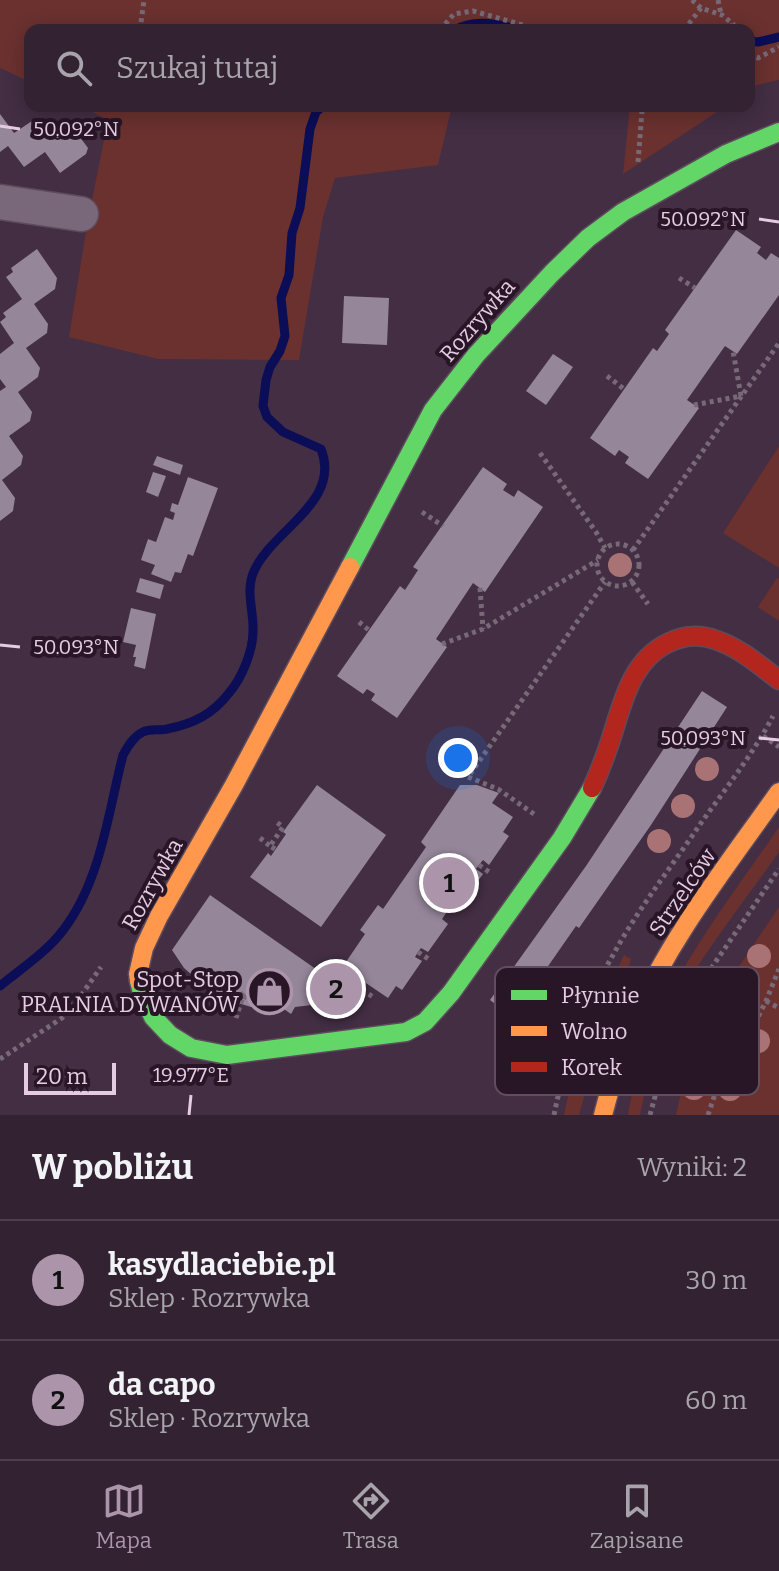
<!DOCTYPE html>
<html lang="pl">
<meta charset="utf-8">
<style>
:root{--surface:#322232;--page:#3d2f3e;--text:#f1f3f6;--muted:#a8a4ac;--line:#4d3f4d;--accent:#ac95ab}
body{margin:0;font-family:Bitter,serif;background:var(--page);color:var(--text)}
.scale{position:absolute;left:24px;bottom:20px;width:92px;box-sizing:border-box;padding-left:8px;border:4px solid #e5cce3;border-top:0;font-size:22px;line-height:28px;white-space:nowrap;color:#e5cce3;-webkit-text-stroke:6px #281627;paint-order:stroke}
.you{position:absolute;left:458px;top:758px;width:28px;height:28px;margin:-20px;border:6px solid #fff;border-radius:50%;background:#1a73e8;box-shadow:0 0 0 12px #1a73e833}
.badge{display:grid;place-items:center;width:52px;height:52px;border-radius:50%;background:var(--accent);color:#111;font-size:26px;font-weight:700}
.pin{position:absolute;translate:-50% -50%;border:4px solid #fff;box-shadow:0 2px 8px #0006}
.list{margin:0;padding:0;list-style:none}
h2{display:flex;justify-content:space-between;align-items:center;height:104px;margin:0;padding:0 32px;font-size:34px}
h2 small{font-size:26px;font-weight:400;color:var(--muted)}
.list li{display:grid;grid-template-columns:52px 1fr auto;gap:24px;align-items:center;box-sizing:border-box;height:120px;padding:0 32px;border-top:2px solid var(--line)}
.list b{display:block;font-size:30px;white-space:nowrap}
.list p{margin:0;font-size:26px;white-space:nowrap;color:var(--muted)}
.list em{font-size:26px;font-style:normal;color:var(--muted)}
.icon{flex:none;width:44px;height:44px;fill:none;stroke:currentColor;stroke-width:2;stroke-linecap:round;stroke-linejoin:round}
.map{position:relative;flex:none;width:779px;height:1115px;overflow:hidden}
.search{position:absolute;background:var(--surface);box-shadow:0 4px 20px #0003;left:24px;right:24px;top:24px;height:88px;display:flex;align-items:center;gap:20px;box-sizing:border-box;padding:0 28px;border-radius:16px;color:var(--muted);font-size:30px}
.sheet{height:344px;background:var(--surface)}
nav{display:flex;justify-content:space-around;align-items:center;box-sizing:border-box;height:112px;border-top:2px solid var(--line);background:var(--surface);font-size:22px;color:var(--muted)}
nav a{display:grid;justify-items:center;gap:4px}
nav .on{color:var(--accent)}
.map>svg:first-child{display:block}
</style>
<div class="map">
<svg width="779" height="1115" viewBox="0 0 779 1115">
<rect width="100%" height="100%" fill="#432e43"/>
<g fill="#6a312f">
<polygon points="0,0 779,0 779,80 757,85 749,91 749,30 30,30 30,82 0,68"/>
<polygon points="81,106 452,106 438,165 335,178 323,217 299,360 158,359 69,337 87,225 108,120"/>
<polygon points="630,106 726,106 623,174"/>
<polygon points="779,446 779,568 723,533"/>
<polygon points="777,578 779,579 779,621 758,607"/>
<path d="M779 827V852C750 893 718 934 691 977 665 1019 649 1067 640 1115H628C645 1005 718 916 779 827Z"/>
<polygon points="779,907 779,1115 676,1115 687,1064 730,980"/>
<path d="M624 955 631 959C616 1012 593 1062 579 1115H564C575 1059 598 1007 624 955Z"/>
</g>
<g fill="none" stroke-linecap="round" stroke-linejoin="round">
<g stroke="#0b0d57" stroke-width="9">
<path d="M455 30C472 19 499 23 517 30"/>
<polyline points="749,41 758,42 779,37"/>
<path d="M0 986C22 968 47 952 64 929 101 880 108 813 123 755 128 746 134 736 143 732 150 728 160 731 167 729 193 724 213 714 229 693 242 678 253 651 253 631 254 611 245 591 254 571 272 530 342 502 321 449L283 432 267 417 263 406 266 380 270 367 280 351 285 336 281 298 289 275 292 233 300 208 310 129 316 112 323 106"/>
</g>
</g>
<g fill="#95869a">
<polygon points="0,114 14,133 35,119 50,140 71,125 88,148 86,154 60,173 45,152 24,167 8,146 0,152"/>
<polygon points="736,230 761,247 757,253 766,260 771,253 779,258 779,295 737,354 725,346 687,400 699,408 648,479 625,463 629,457 619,450 615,456 590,438 653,348 657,351 669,334 665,330"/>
<polygon points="37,249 57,278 55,289 34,304 48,324 47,333 26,348 40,368 38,377 18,392 32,412 30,421 9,436 23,456 21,465 2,480 15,498 13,511 0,521 0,391 6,387 0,379 0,354 14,343 0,322 6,317 3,313 22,299 6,277 13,272 11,268"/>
<polygon points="344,296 389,298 387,345 342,343"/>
<polygon points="553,354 573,367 546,405 526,391"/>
<polygon points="157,456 183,465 180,475 153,465"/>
<polygon points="483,467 507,484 503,490 514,497 518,490 543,507 485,592 473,583 436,639 447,647 397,718 371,700 375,694 367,689 363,694 337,676 400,586 405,590 418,570 413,567"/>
<polygon points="153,472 166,476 158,497 146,492"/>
<polygon points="188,477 218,488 193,556 188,554 181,573 175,572 171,582 151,574 155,565 141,560 148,539 156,542 165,517 173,520 175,513 170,511 172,503 178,505"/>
<polygon points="140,578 164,585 160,599 136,592"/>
<polygon points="131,608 156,614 145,669 134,666 136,657 133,657 136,645 123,642"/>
<polygon points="702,691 727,707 651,825 579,928 576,926 544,972 535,966 520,986 527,991 510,1015 490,1000 586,866"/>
<polygon points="317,785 386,835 321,927 250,877 268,853 271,856 286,834 283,832"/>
<polygon points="460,785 477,785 499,793 492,803 513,817 503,832 509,836 489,865 483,860 479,865 476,869 483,874 462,903 456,899 442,919 448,924 428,952 421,948 418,952 415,957 422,961 402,990 396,986 388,998 360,979 345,1001 295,1007 291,1014 281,1007 280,1009 272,1009 251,1007 222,998 208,989 184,968 172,950 210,895 333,981 365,934 360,930 378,905 383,909 426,847 421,842"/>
</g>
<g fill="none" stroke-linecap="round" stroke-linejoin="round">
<defs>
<polyline id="street" points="0,202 81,214"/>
<g id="fast">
<polyline points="350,567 433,410 476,355 552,273 588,238 623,212 726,154 779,132"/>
<polyline points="139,981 142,993 153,1017 170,1035 191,1048 227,1055 406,1032 425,1022 451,993 562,838 592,788"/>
</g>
<g id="slow">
<polyline points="139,981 138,974 144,948 159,916 234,785 350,567"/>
<path d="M603 1115C611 1085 619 1055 631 1027 667 941 726 867 779 792"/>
</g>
<path id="jam" d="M592 788C599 773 605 757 610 742 622 706 630 661 668 643 684 635 700 634 716 640 740 648 759 665 779 680"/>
</defs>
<use href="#street" stroke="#5d4a5c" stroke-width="37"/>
<use href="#fast" stroke="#5d4a5c" stroke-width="21"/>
<use href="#slow" stroke="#5d4a5c" stroke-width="21"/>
<use href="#jam" stroke="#5d4a5c" stroke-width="21"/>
<g stroke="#786978" stroke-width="5" stroke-dasharray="4 4" stroke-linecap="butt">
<polyline points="692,0 701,8 722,15 733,24 730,30"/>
<polyline points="718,0 721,14"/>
<polyline points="140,30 144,0"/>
<polyline points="440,30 454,14 473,11 523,25 528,30"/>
<polyline points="684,30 701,8"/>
<polyline points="749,55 758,58 779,47"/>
<polyline points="638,162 642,111 645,106"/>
<polyline points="679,278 695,288"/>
<polyline points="607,376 624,389"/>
<polyline points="694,405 741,396 733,351"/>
<polyline points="540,453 596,532 605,548"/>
<polyline points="422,512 443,526"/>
<circle cx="618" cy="565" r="21"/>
<polyline points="633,550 779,343"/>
<polyline points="632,582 648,604"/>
<polyline points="480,588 483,629"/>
<polyline points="359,622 370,631"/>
<polyline points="442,644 483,629 598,560"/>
<polyline points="763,736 779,747"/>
<polyline points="534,814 498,789 468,777 605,582"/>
<polyline points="260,838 270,846"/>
<polyline points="275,849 270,846 283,827 275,821"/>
<polyline points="479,865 492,874"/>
<polyline points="418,952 430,960"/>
<polyline points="224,975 243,996 236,1018"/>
<polyline points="355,986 375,998"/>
<polyline points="243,996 274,1010"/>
<polyline points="766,1001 779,1008"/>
<polyline points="262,1004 267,998"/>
<polyline points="0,1059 62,1018 80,997 101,967"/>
<path d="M554 1115C565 1060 585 1004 613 955 638 909 672 866 701 823 726 788 753 754 773 716"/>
<polyline points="650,1115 667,1052 695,992 779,869"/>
<polyline points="708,1115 721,1076 730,1057 756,1021 766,1001 779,969"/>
</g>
<use href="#street" stroke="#796879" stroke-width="34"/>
<use href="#fast" stroke="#63d668" stroke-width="18"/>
<use href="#slow" stroke="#ff974d" stroke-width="18"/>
<use href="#jam" stroke="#b3261e" stroke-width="18"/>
</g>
<g fill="#a97376">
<circle cx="620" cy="565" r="12"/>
<circle cx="707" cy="769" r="12"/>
<circle cx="683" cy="806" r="12"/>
<circle cx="659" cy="841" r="12"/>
<circle cx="759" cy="956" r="12"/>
<circle cx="758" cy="1041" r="12"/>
<circle cx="694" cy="1088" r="12"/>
<circle cx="730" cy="1089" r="12"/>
</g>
<path fill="none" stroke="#e5cce3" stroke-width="3" d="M0 126 20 129M759 219 779 222M0 645 20 647M759 738 779 740M189 1115 191 1095"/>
<defs>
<symbol id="shop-ring" viewBox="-11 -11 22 22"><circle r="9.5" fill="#281627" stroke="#ac95ab" stroke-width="1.5"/><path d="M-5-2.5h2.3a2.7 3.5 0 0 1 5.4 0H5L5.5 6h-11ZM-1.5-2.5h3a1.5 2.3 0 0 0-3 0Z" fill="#ac95ab"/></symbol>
</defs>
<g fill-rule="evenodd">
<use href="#shop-ring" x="244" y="966" width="51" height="51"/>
</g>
<g text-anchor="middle" stroke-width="8" stroke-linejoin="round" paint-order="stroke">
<g font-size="22" fill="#e5cce3" stroke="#281627">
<text transform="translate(477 320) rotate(-49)" y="8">Rozrywka</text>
<text transform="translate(152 884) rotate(-61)" y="8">Rozrywka</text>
<text transform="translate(682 892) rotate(-56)" y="8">Strzelców</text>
</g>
<g font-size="22" fill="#e5cce3" stroke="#281627" text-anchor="end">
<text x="239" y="987">Spot-Stop<tspan x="239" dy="25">PRALNIA DYWANÓW</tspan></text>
</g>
</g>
<rect x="495" y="967" width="264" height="128" rx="12" fill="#281627" stroke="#614d5f" stroke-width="2"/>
<rect x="511" y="990" width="36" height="10" fill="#63d668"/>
<rect x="511" y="1026" width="36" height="10" fill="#ff974d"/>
<rect x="511" y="1062" width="36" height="10" fill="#b3261e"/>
<g font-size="22" fill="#e5cce3">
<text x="561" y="1003">Płynnie</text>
<text x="561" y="1039">Wolno</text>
<text x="561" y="1075">Korek</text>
</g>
<g font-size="20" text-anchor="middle" fill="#e5cce3" stroke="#281627" stroke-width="8" stroke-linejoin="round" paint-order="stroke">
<text x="76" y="136">50.092°N</text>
<text x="703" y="226">50.092°N</text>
<text x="76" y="654">50.093°N</text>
<text x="703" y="745">50.093°N</text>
<text x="191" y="1082">19.977°E</text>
</g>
</svg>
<div class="scale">20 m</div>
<div class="you"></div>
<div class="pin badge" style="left:449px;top:883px">1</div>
<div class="pin badge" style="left:336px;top:989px">2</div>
<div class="search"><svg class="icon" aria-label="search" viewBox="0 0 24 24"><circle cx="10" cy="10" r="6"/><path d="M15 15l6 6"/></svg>Szukaj tutaj</div>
</div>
<section class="sheet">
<h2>W pobliżu<small>Wyniki: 2</small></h2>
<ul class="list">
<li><span class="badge">1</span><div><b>kasydlaciebie.pl</b><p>Sklep · Rozrywka</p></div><em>30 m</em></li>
<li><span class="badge">2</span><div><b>da capo</b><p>Sklep · Rozrywka</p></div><em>60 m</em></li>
</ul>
</section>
<nav>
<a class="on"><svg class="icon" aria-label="map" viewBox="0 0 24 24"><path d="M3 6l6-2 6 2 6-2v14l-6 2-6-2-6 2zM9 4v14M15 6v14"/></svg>Mapa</a>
<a><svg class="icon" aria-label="directions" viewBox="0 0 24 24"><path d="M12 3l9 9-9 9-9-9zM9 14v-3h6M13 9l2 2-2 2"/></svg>Trasa</a>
<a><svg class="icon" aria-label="saved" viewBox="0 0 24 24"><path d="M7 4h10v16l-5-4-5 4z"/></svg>Zapisane</a>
</nav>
